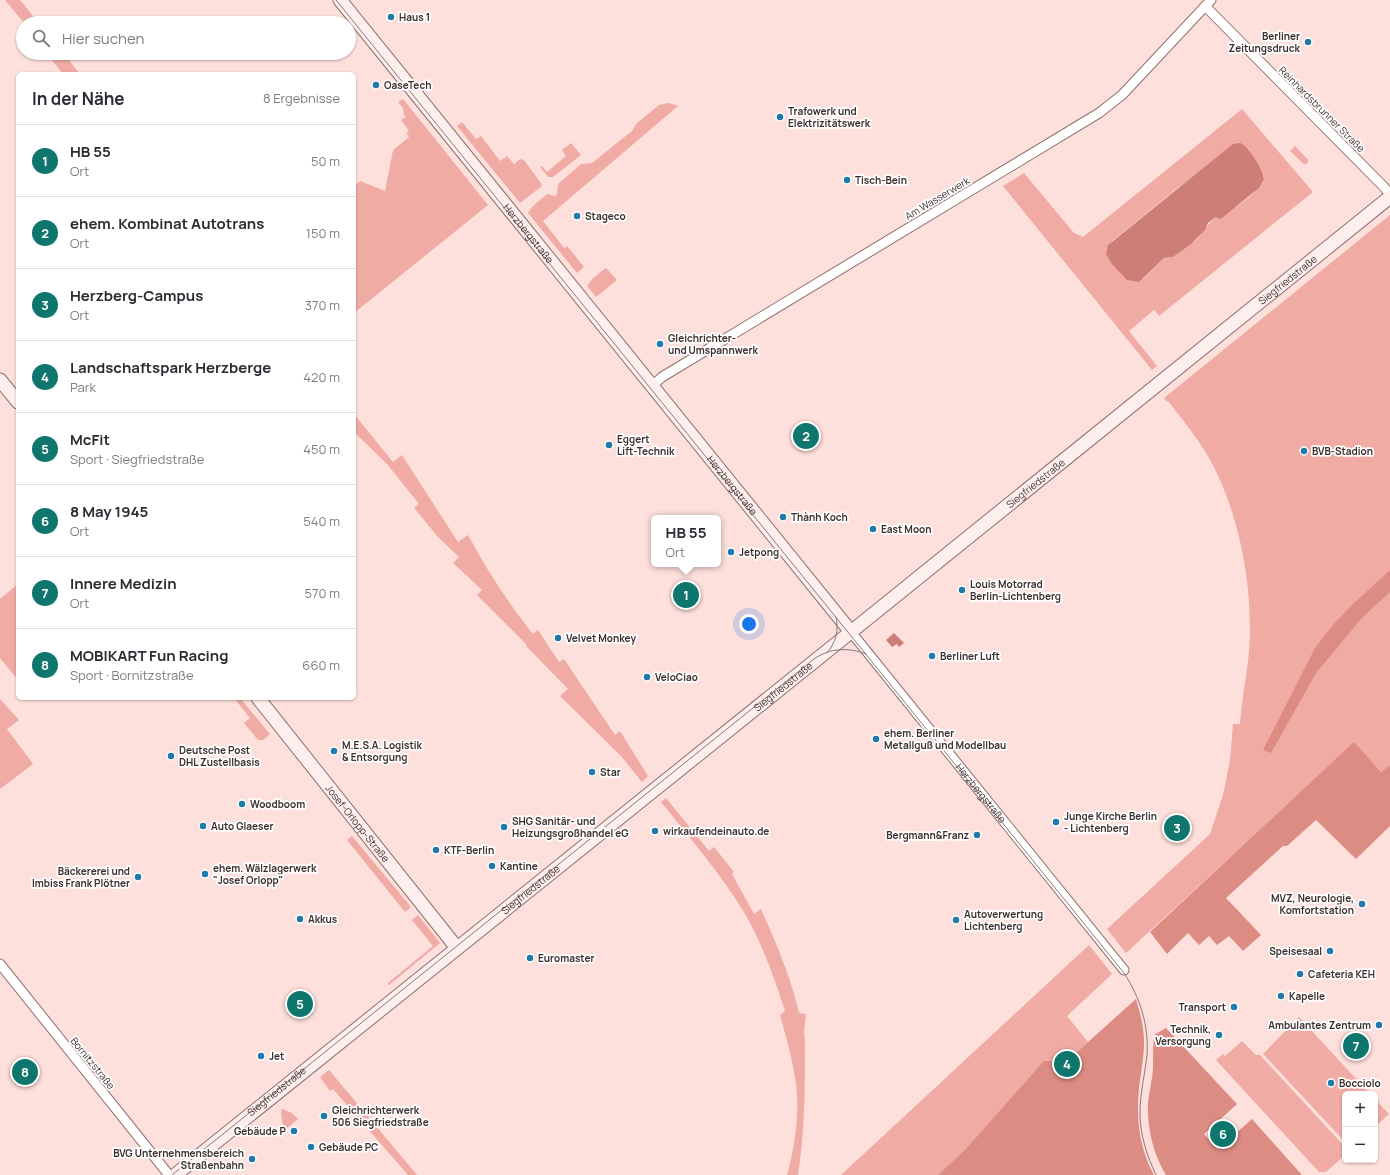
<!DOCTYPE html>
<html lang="de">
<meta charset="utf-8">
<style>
:root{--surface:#fff;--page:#f2f2f3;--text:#2b2b33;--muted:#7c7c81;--line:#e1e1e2;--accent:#0f766e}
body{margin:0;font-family:Manrope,sans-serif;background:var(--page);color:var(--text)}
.controls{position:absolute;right:12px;bottom:12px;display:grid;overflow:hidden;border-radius:6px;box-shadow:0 1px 3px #0004}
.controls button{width:36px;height:36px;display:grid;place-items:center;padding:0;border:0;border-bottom:1px solid var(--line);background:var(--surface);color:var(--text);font:20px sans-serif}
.you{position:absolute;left:749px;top:624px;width:14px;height:14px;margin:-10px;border:3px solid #fff;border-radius:50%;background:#1a73e8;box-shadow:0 0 0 6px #1a73e833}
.badge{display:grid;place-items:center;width:26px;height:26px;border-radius:50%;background:var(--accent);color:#fff;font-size:13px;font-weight:700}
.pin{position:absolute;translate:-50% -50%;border:2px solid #fff;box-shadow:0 1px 4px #0006}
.popup{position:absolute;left:651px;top:515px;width:70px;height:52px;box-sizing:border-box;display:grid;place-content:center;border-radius:6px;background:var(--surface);filter:drop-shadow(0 1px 3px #0005);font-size:13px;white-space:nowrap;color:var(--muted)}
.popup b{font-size:15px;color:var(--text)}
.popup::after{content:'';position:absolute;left:50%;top:100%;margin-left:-8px;border:8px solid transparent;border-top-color:var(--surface)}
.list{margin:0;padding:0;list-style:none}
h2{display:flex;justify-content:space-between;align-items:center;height:52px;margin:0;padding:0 16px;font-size:17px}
h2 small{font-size:13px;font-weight:400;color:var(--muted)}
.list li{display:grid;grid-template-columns:26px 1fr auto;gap:12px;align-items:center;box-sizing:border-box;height:72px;padding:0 16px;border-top:1px solid var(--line)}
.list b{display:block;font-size:15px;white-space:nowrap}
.list p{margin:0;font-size:13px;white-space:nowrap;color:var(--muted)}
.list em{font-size:13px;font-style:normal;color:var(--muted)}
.icon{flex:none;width:22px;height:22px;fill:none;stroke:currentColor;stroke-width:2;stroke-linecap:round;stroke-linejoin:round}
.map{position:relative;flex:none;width:1390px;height:1175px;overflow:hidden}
.search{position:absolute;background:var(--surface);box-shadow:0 1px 3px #0004;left:16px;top:16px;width:340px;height:44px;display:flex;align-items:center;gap:10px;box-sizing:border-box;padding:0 14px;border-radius:22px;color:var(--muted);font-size:15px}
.panel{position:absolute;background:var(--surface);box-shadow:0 1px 3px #0004;left:16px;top:72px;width:340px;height:628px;border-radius:6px}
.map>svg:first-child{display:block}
</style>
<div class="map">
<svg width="1390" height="1175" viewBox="0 0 1390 1175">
<rect width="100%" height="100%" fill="#fddfdb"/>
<g fill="#f0aca4" fill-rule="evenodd">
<polygon points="5,0 20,0 39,23 24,23"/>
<polygon points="46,53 63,53 80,74 63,74"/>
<polygon points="403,99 488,205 354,313 354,186 360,181 385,191 393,150 409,137 406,133 409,131 401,120 406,117 404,115 403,108 398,102"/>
<polygon points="669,103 678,106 543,221 564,248 567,246 584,267 577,273 528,213 532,207 547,194 555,196 557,194 558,184 581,164 592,163 632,131 637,123 659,105"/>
<path d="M1242 109 1313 192 1159 316 1154 310 1129 331 1157 366 1152 370 1003 186 1024 173 1074 233 1083 237ZM1248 149 1264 177C1262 192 1232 209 1220 219L1215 217 1213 219 1197 239 1173 257 1164 258 1143 279 1111 263C1107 254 1105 249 1112 241L1180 186Z"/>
<polygon points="462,122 476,139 481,136 500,161 507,156 514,164 520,159 524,160 541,183 542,186 520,203 457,126"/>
<polygon points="571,143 581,155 553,177 548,177 540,167 542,166 547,172 566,156 562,150"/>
<polygon points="1295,146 1309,161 1305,165 1290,151"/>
<path d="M1390 215V765L1381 772 1354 743 1126 953 1107 929 1210 834 1223 795 1230 760 1233 724H1240C1242 695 1249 666 1250 636 1251 578 1238 509 1209 458 1197 437 1182 419 1168 401L1167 402 1164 398Z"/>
<polygon points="606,268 617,280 596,297 587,286 593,278"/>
<path d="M354 414 393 462 402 455 458 542 468 535C487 570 508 603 533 634L538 630 559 662 564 659 615 735 620 731 648 776 642 782 621 756 560 696 568 689 526 646 527 645 477 595 482 590 453 563 459 557 438 537 414 508 419 504 387 464 354 432Z"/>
<polygon points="18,584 18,680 0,658 0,599"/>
<polygon points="234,698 240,698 270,734 263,740 258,740 244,723 250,718"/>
<polygon points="0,699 19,720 7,729 33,764 0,789"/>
<path d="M666 798 709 851 714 847 734 872 732 874 754 914 761 909C776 943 791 977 799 1013L806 1014 804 1032 805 1040C805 1086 805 1130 798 1175H787C796 1142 801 1106 794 1072 791 1053 785 1034 780 1015L785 1011C774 977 762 943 744 912 720 873 690 838 661 802Z"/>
<polygon points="352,836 411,907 405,912 347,840"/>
<polygon points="418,915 440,943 389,985 388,983 433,946 412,920"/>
<polygon points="1089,945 1112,974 1067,1016 1088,1042 1127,1007 1128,1087 1142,1175 841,1175"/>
<polygon points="1299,1017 1370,1094 1345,1094 1345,1142 1263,1054"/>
<polygon points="1242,1041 1256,1055 1260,1055 1345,1147 1345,1155 1326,1172 1319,1172 1216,1060 1223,1054 1225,1056"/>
<polygon points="329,1070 417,1175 408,1175 333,1089 330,1091 320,1077"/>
<polygon points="1375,1099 1389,1114 1375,1127"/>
<polygon points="283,1109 292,1113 298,1119 285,1130 282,1121 281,1110"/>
</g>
<g fill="#dc8c83">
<polygon points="1390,570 1390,592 1362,618 1316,673 1271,753 1263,750 1315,648 1332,626 1352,605"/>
<polygon points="1354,742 1381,772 1390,765 1390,826 1356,859 1316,820 1287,846 1283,846 1226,898 1261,935 1243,951 1229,936 1217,945 1209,936 1199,945 1188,933 1167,954 1150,932"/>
<path d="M1136 999C1140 1013 1144 1027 1144 1042 1144 1057 1141 1072 1139 1088 1136 1119 1139 1147 1154 1175H938L965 1150 1044 1061H1051L1062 1066Z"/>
<path d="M1166 1028 1237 1104 1204 1134 1218 1149 1252 1119 1302 1175H1166C1153 1154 1147 1128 1148 1103 1149 1092 1152 1081 1153 1069 1153 1058 1153 1047 1154 1035Z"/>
</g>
<g fill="#cd7f77">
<path d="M1240 143C1248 145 1263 170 1264 179L1259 188 1222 218 1220 219 1215 217 1213 219 1208 223 1205 230 1191 244 1173 257 1164 258 1139 282 1127 280 1111 263 1106 254 1108 245 1233 144Z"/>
<polygon points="894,633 904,643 899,647 897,644 892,647 886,640"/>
</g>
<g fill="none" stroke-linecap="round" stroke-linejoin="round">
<defs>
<g id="street">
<polyline points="1205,6 1383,186 1390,194"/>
<polyline points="652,386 662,377 1099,113 1122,95 1211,0"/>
<path id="s1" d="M851 632 1124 970"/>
<polyline points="0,964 169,1175"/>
</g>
<g id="secondary">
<path id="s2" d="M340 0 851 632"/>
<polyline points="0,380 18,402"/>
<path id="s3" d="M258 698 457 948"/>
<path id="s4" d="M175 1175 862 623 1390 197"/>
</g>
</defs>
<use href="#street" stroke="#90706c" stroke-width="11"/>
<use href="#secondary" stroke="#90706c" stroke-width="15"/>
<use href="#street" stroke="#fff" stroke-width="9"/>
<use href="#secondary" stroke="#fdefed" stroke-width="13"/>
<g stroke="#8c7875" stroke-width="1">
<path d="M336 0 1124 973C1140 997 1149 1026 1147 1055 1145 1074 1140 1093 1140 1113 1140 1135 1147 1156 1156 1175"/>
<path d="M827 653C836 642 839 631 836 617"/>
<path id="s5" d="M172 1175 814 659C830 648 848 647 866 654"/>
</g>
</g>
<g fill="#207aa9" stroke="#fff" stroke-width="1.5">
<circle cx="391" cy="17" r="4"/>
<circle cx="1308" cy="42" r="4"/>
<circle cx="376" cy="85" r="4"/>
<circle cx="780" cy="117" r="4"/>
<circle cx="847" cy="180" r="4"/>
<circle cx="577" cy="216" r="4"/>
<circle cx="660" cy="344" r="4"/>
<circle cx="609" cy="445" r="4"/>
<circle cx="1304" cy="451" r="4"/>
<circle cx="783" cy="517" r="4"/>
<circle cx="873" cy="529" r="4"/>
<circle cx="731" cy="552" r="4"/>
<circle cx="962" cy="590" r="4"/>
<circle cx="558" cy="638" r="4"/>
<circle cx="932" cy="656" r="4"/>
<circle cx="647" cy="677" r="4"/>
<circle cx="876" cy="739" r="4"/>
<circle cx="334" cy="751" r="4"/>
<circle cx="171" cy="756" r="4"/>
<circle cx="592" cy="772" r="4"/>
<circle cx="242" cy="804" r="4"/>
<circle cx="1056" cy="822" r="4"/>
<circle cx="203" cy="826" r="4"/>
<circle cx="504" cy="827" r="4"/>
<circle cx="655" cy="831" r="4"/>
<circle cx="977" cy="835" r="4"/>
<circle cx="436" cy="850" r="4"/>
<circle cx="492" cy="866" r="4"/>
<circle cx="205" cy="874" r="4"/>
<circle cx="138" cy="877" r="4"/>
<circle cx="1362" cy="904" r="4"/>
<circle cx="300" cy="919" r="4"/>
<circle cx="956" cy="920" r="4"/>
<circle cx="1330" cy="951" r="4"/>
<circle cx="530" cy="958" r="4"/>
<circle cx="1300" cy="974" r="4"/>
<circle cx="1281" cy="996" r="4"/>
<circle cx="1234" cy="1007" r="4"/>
<circle cx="1379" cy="1025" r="4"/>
<circle cx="1219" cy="1035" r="4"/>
<circle cx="261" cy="1056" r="4"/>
<circle cx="1331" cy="1083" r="4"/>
<circle cx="324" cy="1116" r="4"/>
<circle cx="294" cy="1131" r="4"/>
<circle cx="311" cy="1147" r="4"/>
<circle cx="252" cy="1159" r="4"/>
</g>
<g text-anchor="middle" stroke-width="3.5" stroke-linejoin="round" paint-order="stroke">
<g font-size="10" font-weight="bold" fill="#3d2f2d" stroke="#fff" text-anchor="start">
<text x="399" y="21">Haus 1</text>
<text x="1300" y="40" text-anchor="end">Berliner<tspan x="1300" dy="12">Zeitungsdruck</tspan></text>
<text x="384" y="89">OaseTech</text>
<text x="788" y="115">Trafowerk und<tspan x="788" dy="12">Elektrizitätswerk</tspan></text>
<text x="855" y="184">Tisch-Bein</text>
<text x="585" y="220">Stageco</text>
<text x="668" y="342">Gleichrichter-<tspan x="668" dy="12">und Umspannwerk</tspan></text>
<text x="617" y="443">Eggert<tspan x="617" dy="12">Lift-Technik</tspan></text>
<text x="1312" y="455">BVB-Stadion</text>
<text x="791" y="521">Thành Koch</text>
<text x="881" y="533">East Moon</text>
<text x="739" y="556">Jetpong</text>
<text x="970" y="588">Louis Motorrad<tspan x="970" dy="12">Berlin-Lichtenberg</tspan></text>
<text x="566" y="642">Velvet Monkey</text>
<text x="940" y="660">Berliner Luft</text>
<text x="655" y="681">VeloCiao</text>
<text x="884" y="737">ehem. Berliner<tspan x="884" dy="12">Metallguß und Modellbau</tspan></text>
<text x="342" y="749">M.E.S.A. Logistik<tspan x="342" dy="12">&amp; Entsorgung</tspan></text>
<text x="179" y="754">Deutsche Post<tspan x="179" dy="12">DHL Zustellbasis</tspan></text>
<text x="600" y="776">Star</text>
<text x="250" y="808">Woodboom</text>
<text x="1064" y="820">Junge Kirche Berlin<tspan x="1064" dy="12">- Lichtenberg</tspan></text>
<text x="512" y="825">SHG Sanitär- und<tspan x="512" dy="12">Heizungsgroßhandel eG</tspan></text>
<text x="211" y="830">Auto Glaeser</text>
<text x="663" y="835">wirkaufendeinauto.de</text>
<text x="969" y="839" text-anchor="end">Bergmann&amp;Franz</text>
<text x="444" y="854">KTF-Berlin</text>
<text x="500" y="870">Kantine</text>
<text x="213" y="872">ehem. Wälzlagerwerk<tspan x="213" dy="12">"Josef Orlopp"</tspan></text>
<text x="130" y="875" text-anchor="end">Bäckererei und<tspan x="130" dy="12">Imbiss Frank Plötner</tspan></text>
<text x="1354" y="902" text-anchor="end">MVZ, Neurologie,<tspan x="1354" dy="12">Komfortstation</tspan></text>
<text x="964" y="918">Autoverwertung<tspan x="964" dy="12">Lichtenberg</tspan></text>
<text x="308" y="923">Akkus</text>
<text x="1322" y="955" text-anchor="end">Speisesaal</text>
<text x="538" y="962">Euromaster</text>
<text x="1308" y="978">Cafeteria KEH</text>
<text x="1289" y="1000">Kapelle</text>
<text x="1226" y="1011" text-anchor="end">Transport</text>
<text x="1371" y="1029" text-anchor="end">Ambulantes Zentrum</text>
<text x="1211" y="1033" text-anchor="end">Technik,<tspan x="1211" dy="12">Versorgung</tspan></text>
<text x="269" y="1060">Jet</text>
<text x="1339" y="1087">Bocciolo</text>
<text x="332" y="1114">Gleichrichterwerk<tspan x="332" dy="12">506 Siegfriedstraße</tspan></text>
<text x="286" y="1135" text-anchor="end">Gebäude P</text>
<text x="319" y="1151">Gebäude PC</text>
<text x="244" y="1157" text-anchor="end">BVG Unternehmensbereich<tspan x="244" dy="12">Straßenbahn</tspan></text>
</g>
<g font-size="10" fill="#3d2f2d" stroke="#fff">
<text transform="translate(1322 109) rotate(45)" y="4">Reinhardsbrunner Straße</text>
<text transform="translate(937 198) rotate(-31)" y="4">Am Wasserwerk</text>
<text dy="4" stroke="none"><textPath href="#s2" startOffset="300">Herzbergstraße</textPath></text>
<text dy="4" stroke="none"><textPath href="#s4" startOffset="1428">Siegfriedstraße</textPath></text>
<text dy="4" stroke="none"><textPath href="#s4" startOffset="1104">Siegfriedstraße</textPath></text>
<text dy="4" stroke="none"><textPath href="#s2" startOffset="624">Herzbergstraße</textPath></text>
<text dy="4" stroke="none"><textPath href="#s4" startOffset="780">Siegfriedstraße</textPath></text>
<text dy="4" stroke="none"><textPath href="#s1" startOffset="207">Herzbergstraße</textPath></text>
<text dy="4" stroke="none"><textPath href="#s3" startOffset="160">Josef-Orlopp-Straße</textPath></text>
<text dy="4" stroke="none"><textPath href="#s4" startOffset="456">Siegfriedstraße</textPath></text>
<text transform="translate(93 1063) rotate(51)" y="4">Bornitzstraße</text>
<text dy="4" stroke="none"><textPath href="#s5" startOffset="134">Siegfriedstraße</textPath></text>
</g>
</g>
</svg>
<div class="controls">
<button>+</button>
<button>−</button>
</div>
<div class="you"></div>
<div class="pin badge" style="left:686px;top:595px">1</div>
<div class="popup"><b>HB 55</b>Ort</div>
<div class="pin badge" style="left:806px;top:436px">2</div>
<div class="pin badge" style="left:1177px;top:828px">3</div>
<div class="pin badge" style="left:1067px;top:1064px">4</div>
<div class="pin badge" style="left:300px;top:1004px">5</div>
<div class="pin badge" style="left:1223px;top:1134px">6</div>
<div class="pin badge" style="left:1356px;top:1046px">7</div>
<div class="pin badge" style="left:25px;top:1072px">8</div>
<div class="search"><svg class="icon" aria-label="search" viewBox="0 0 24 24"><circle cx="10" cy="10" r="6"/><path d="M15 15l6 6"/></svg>Hier suchen</div>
<section class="panel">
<h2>In der Nähe<small>8 Ergebnisse</small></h2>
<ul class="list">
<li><span class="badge">1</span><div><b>HB 55</b><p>Ort</p></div><em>50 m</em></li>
<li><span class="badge">2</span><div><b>ehem. Kombinat Autotrans</b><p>Ort</p></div><em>150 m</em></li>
<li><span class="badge">3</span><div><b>Herzberg-Campus</b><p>Ort</p></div><em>370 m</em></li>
<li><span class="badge">4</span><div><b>Landschaftspark Herzberge</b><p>Park</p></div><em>420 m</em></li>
<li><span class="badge">5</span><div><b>McFit</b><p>Sport · Siegfriedstraße</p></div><em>450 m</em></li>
<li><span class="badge">6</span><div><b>8 May 1945</b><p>Ort</p></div><em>540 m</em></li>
<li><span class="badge">7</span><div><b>Innere Medizin</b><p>Ort</p></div><em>570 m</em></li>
<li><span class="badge">8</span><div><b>MOBIKART Fun Racing</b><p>Sport · Bornitzstraße</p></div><em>660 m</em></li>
</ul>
</section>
</div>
